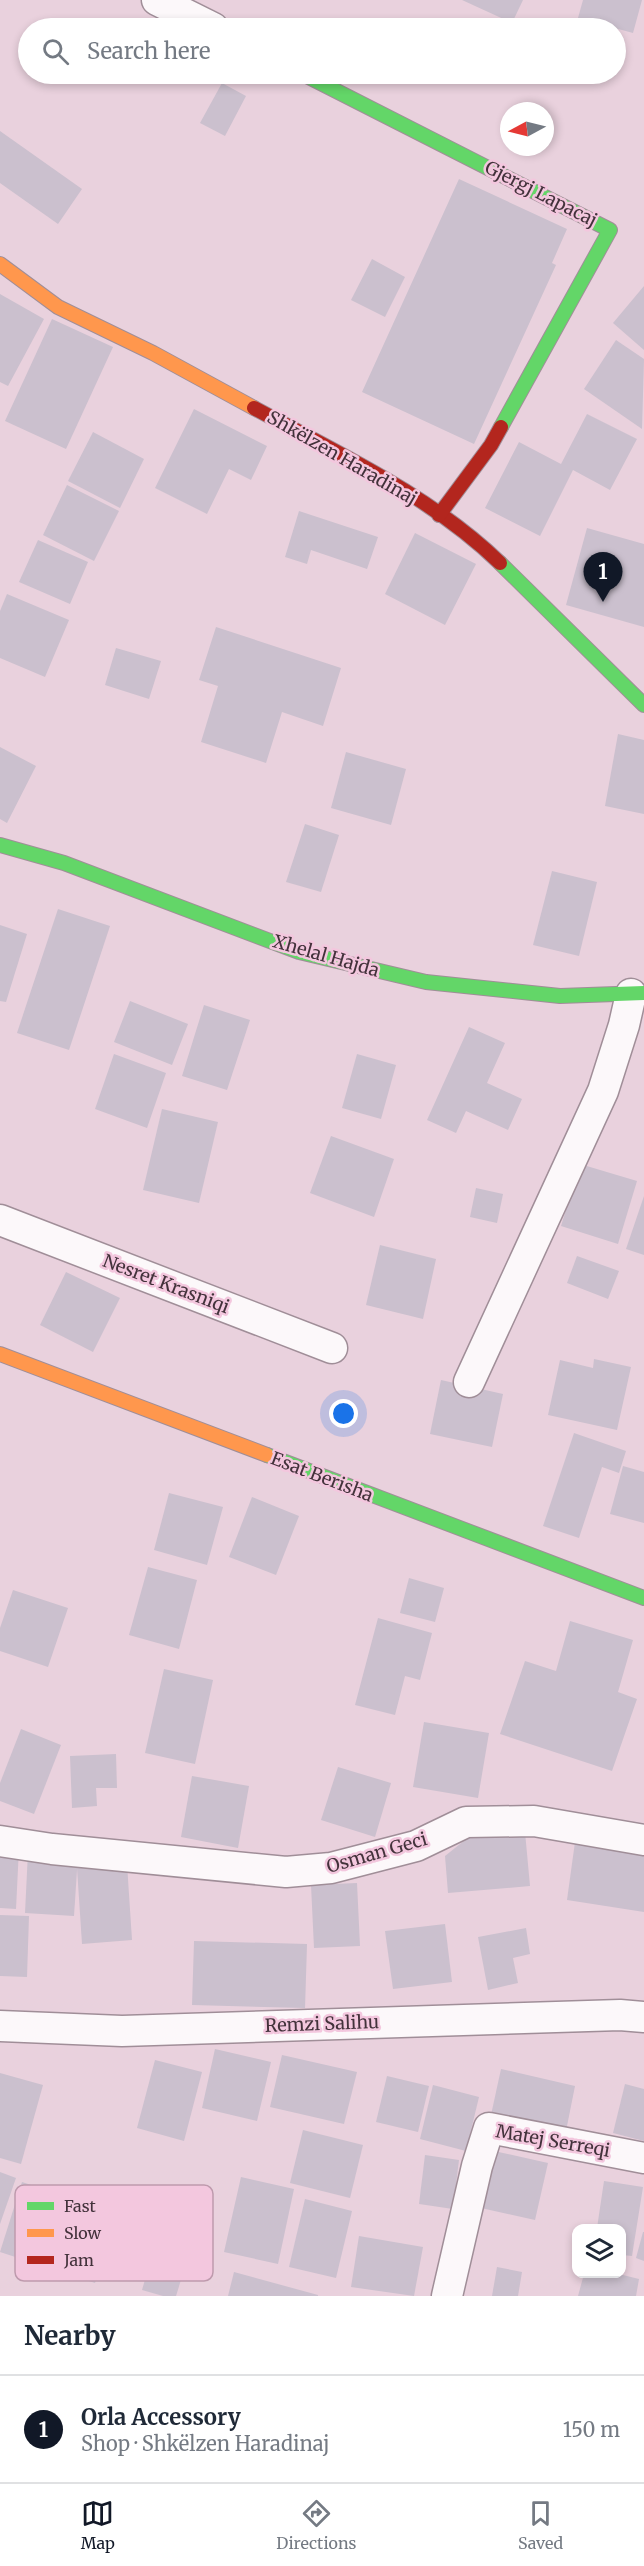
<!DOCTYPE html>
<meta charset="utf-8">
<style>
:root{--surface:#fff;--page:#f6f6f7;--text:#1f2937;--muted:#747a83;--line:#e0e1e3;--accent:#111827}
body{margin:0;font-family:Merriweather,serif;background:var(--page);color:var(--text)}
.controls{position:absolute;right:18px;bottom:18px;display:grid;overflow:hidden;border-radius:12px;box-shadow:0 3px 9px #0003}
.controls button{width:54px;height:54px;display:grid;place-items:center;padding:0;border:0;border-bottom:2px solid var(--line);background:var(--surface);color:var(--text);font:30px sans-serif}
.compass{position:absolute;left:500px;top:102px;width:54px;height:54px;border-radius:50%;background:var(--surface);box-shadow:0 3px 9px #0003;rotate:263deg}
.you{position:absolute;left:344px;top:1414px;width:21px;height:21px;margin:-15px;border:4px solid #fff;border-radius:50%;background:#1a73e8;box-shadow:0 0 0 9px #1a73e833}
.badge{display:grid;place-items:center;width:39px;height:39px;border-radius:50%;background:var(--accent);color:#fff;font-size:20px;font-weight:700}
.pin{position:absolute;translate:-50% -50px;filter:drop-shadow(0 2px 3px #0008)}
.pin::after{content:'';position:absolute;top:32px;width:21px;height:18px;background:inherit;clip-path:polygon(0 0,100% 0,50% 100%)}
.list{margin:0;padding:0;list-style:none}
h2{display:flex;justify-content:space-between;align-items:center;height:78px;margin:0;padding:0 24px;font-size:26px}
h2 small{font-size:20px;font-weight:400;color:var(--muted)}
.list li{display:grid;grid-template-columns:39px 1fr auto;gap:18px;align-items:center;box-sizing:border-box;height:108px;padding:0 24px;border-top:2px solid var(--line)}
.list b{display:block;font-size:22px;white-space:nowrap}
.list p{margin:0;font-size:20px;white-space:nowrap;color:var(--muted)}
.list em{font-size:20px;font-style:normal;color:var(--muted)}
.icon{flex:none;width:33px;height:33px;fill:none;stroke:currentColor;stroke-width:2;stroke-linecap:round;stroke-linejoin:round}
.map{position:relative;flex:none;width:644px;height:2296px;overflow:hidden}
.search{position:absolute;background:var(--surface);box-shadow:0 3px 9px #0003;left:18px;right:18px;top:18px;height:66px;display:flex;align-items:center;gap:15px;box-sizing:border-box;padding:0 21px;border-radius:33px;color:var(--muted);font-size:22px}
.sheet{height:186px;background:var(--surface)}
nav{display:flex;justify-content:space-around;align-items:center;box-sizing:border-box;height:84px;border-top:2px solid var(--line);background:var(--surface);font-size:16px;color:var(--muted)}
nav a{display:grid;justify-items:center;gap:3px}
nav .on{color:var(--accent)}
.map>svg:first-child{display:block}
</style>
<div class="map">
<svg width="644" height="2296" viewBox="0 0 644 2296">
<rect width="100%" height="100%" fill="#e9d1dd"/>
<g fill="#cbc0ce">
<polygon points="462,0 523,0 512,23"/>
<polygon points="583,0 642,0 633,33 578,18"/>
<polygon points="222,83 246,96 225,136 200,123"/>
<polygon points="0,131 82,189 58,224 0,183"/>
<polygon points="459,179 567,229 552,263 556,265 474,444 362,392"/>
<polygon points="372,259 405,277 385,317 351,300"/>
<polygon points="644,286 644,350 613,323"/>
<polygon points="0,294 44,319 8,386 0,382"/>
<polygon points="52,319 113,347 66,449 5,421"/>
<polygon points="616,340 644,359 642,429 584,389"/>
<polygon points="194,409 267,446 251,480 229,469 207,514 155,488"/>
<polygon points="587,414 637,439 610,490 573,470 540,536 485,508 519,442 561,464"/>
<polygon points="93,432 144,459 120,508 68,481"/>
<polygon points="67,485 119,511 94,561 43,535"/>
<polygon points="299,511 378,537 367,569 311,550 307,564 285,557"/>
<polygon points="587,528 644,544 644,627 566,605"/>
<polygon points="415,533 476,564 445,625 385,594"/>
<polygon points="38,540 88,562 70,604 19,582"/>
<polygon points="7,594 69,620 45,677 0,658 0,611"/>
<polygon points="216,627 341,668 323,726 282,712 266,763 201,742 218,686 199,680"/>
<polygon points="116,648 161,661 149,699 105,685"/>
<polygon points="618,734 644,740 644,814 605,806"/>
<polygon points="0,747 36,766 7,823 0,819"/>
<polygon points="346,752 406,769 391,825 331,808"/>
<polygon points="305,824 339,835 321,892 286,882"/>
<polygon points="552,871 597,882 579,956 533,945"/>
<polygon points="58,909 110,926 69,1050 17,1033"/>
<polygon points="0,925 27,934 6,1002 0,1001"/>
<polygon points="130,1001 188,1024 172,1065 114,1042"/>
<polygon points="204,1005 250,1020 227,1090 182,1076"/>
<polygon points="469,1027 505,1043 487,1083 522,1099 508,1130 466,1111 456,1133 427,1120"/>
<polygon points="114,1054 166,1073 147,1128 95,1109"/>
<polygon points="357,1054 396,1065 381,1119 342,1108"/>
<polygon points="162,1109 218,1122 199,1203 143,1190"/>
<polygon points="331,1136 394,1159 374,1217 310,1193"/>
<polygon points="580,1164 637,1181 618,1244 561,1226"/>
<polygon points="476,1188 503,1194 497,1223 470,1217"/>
<polygon points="644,1196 644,1255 626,1249"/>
<polygon points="380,1245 436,1259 423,1319 366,1305"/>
<polygon points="577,1256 619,1271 608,1299 567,1283"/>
<polygon points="66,1272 120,1298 93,1352 40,1325"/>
<polygon points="594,1359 631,1367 617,1430 548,1415 560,1360 593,1368"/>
<polygon points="441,1380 503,1394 492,1447 430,1434"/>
<polygon points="574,1433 626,1451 619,1473 602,1467 579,1538 543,1526"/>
<polygon points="623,1466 644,1472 644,1523 610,1514"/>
<polygon points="169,1493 223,1507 207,1565 154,1550"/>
<polygon points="252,1497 299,1516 276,1575 229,1557"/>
<polygon points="148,1567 197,1580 179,1649 129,1635"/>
<polygon points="409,1578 444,1588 435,1622 400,1613"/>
<polygon points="13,1590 68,1608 48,1667 0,1651 0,1628"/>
<polygon points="378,1618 432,1633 420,1680 405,1676 395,1715 355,1705"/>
<polygon points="570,1621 633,1640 618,1692 637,1699 612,1771 500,1734 525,1661 556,1671"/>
<polygon points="164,1669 213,1680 195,1764 145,1753"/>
<polygon points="424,1722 489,1733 478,1798 413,1787"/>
<polygon points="21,1729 61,1745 34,1814 0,1801 0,1783"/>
<polygon points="116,1754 117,1788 96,1788 97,1806 72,1808 70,1756"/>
<polygon points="338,1767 391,1783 375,1837 321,1820"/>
<polygon points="192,1776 249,1786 238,1848 181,1837"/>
<polygon points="525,1832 530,1886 448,1893 445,1856 470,1836"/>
<polygon points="575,1842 644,1852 644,1912 567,1900"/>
<polygon points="0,1847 19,1848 16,1909 0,1908"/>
<polygon points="28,1852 78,1855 74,1916 25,1913"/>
<polygon points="127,1864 132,1940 82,1944 77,1868"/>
<polygon points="357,1883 360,1946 314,1948 311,1885"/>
<polygon points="0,1915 29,1916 27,1977 0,1976"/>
<polygon points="445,1924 452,1982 393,1989 385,1931"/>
<polygon points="526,1928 530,1954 513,1958 518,1983 488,1990 478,1937"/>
<polygon points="194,1941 307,1944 305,2008 192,2005"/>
<polygon points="215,2049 271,2062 257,2121 202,2108"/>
<polygon points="282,2055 357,2072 344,2124 270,2107"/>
<polygon points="155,2060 202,2072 184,2141 137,2128"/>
<polygon points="501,2069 575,2086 566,2131 491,2115"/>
<polygon points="0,2073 43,2085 21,2164 0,2158"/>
<polygon points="387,2076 429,2086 418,2132 376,2122"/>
<polygon points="625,2084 644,2089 644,2141 613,2133"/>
<polygon points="433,2085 479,2097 466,2151 420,2139"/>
<polygon points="303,2130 363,2145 350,2198 290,2183"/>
<polygon points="494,2151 548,2163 535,2220 481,2208"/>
<polygon points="425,2155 459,2160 453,2209 419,2204"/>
<polygon points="0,2172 16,2178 0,2224"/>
<polygon points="241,2177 294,2189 278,2264 224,2252"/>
<polygon points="604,2181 643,2187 632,2256 622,2255 622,2228 597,2228"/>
<polygon points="22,2182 117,2213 95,2283 0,2252"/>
<polygon points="305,2199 352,2211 336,2278 289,2267"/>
<polygon points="160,2228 194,2238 176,2296 163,2296 142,2290"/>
<polygon points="643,2232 644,2232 644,2261 636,2258"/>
<polygon points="359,2236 423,2247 414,2296 351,2287"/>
<polygon points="497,2267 522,2272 518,2296 492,2296"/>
<polygon points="234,2272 318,2295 318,2296 228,2296"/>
<polygon points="584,2274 619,2274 639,2279 636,2296 578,2296"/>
</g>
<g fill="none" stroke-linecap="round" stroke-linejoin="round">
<defs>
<g id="street">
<polyline points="157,0 213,28"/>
<polyline points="0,1220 332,1348"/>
<polyline points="469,1382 603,1091 624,1025 631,994"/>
<polyline points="0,1841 52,1849 286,1872 331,1868 416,1846 466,1822 534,1821 644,1840"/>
<polyline points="0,2026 122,2031 620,2015 644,2017"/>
<polyline points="447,2296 477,2166 489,2128 644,2158"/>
</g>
<g id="fast">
<polyline points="303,74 610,230 501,427"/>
<polyline points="500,563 644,705"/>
<polyline points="0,845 64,863 299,952 426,982 560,996 644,993"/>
<polyline points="267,1455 644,1598"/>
</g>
<g id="slow">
<polyline points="0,264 58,307 153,353 254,408"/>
<polyline points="0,1354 267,1455"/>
</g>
<g id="jam">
<path d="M254 408C339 454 431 496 500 563"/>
<polyline points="439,515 491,445 501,427"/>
</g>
</defs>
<use href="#street" stroke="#a08e98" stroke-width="33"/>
<use href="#fast" stroke="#a08e98" stroke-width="16"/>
<use href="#slow" stroke="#a08e98" stroke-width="16"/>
<use href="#jam" stroke="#a08e98" stroke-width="16"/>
<use href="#street" stroke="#fcf8fa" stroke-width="30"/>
<use href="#fast" stroke="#63d668" stroke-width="14"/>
<use href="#slow" stroke="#ff974d" stroke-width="14"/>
<use href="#jam" stroke="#b3261e" stroke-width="14"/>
</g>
<g text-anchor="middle" stroke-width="5" stroke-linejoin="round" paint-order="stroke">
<g font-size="18" fill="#43323b" stroke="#f3c7de">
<text transform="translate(541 194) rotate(27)" y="6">Gjergj Lapacaj</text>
<text transform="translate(342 458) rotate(30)" y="6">Shkëlzen Haradinaj</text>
<text transform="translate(326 956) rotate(16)" y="6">Xhelal Hajda</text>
<text transform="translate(166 1284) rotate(21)" y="6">Nesret Krasniqi</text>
<text transform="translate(322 1477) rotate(21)" y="6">Esat Berisha</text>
<text transform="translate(377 1853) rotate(-16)" y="6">Osman Geci</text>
<text transform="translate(322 2024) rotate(-2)" y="6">Remzi Salihu</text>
<text transform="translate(553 2141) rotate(10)" y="6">Matej Serreqi</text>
</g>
</g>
<rect x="15" y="2185" width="198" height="96" rx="9" fill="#f3c7de" stroke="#be9aad" stroke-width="1.5"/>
<rect x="27" y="2202" width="27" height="8" fill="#63d668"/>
<rect x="27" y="2229" width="27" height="8" fill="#ff974d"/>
<rect x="27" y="2256" width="27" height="8" fill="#b3261e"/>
<g font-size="16" fill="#43323b">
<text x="64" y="2212">Fast</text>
<text x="64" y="2239">Slow</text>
<text x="64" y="2266">Jam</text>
</g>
</svg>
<div class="controls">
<button><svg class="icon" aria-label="layers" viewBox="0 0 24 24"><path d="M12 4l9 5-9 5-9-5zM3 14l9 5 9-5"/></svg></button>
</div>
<svg class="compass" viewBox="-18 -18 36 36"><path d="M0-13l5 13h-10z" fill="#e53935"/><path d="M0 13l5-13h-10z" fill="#747a83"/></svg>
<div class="you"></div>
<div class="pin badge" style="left:603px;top:602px">1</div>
<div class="search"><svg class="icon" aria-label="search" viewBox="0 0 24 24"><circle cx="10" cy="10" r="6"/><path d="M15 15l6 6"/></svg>Search here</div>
</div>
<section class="sheet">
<h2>Nearby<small></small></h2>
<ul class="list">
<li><span class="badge">1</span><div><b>Orla Accessory</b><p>Shop · Shkëlzen Haradinaj</p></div><em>150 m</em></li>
</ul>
</section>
<nav>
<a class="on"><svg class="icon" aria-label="map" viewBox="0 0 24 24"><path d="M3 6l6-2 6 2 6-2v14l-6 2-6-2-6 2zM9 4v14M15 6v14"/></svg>Map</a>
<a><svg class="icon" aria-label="directions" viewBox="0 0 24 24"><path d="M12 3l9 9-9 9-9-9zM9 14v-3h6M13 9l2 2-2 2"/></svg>Directions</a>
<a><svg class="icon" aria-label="saved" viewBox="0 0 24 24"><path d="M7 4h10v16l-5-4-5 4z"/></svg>Saved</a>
</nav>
